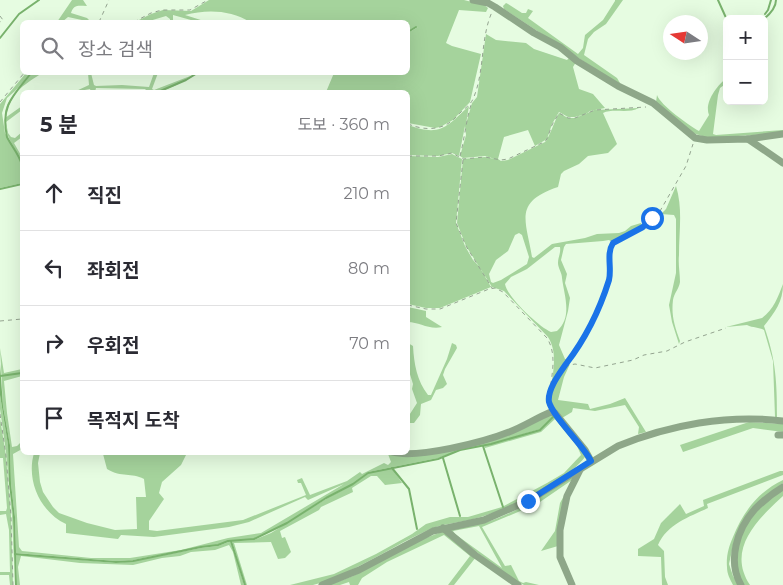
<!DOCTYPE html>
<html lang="ko">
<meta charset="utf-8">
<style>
:root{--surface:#fff;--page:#f2f2f3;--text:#2b2b33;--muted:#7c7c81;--line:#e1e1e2}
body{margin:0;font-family:Montserrat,"Noto Sans KR",sans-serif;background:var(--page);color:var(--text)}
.controls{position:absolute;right:15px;top:15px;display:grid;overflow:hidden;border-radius:8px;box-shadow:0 5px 20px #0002}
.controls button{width:45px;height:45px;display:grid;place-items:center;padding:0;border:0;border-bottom:1px solid var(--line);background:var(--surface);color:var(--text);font:25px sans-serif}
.compass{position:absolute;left:663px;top:15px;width:45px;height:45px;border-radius:50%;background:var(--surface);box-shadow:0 5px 20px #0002;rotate:282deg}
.stop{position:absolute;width:15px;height:15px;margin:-11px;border:4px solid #1a73e8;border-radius:50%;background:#fff}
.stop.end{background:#1a73e8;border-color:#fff;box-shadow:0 1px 5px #0008}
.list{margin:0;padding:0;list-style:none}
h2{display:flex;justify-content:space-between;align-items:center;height:65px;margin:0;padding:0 20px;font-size:21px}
h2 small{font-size:16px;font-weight:400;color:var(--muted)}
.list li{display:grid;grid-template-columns:32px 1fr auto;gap:15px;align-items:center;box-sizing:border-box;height:75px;padding:0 20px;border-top:1px solid var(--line)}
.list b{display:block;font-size:19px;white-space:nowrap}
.list em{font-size:16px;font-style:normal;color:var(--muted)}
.icon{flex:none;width:28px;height:28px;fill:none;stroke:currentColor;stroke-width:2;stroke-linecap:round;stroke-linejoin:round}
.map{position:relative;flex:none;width:783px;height:585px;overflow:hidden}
.search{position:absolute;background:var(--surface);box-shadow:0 5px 20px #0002;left:20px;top:20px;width:390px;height:55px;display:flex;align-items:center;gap:12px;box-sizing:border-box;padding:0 18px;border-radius:8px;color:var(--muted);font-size:19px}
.panel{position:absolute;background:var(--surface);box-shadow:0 5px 20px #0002;left:20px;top:90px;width:390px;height:365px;border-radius:8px}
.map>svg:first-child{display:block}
</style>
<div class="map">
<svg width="783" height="585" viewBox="0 0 783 585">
<rect width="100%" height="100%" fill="#e6fce1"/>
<g fill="#a5d39c" fill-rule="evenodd">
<path d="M72 0H83L87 6C78 6 74 4 71 13L87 18 91 22 68 17 62 22H57Z"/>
<path d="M209 0H464L484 5 488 8 486 12 459 10 446 43 452 46 481 54 470 102 453 120 440 127 435 128 408 123V92H326L334 73 408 72V33L418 27 408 31V22H250C231 10 207 9 185 15L207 22H198L173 15V22H170V19L166 16 146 22H135L151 14 163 10 191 11Z"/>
<polygon points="615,0 623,0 606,24 594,32 588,39 584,55 617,78 620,83 618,84 504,9 503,6 506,3 508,4 522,13 526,13 528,9 533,11 528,18 578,54 583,48 585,35 603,20 615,1"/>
<path d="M486 34 496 40 526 43 534 49 567 60 569 58 576 62 573 67 579 89 593 94 605 108 590 111 586 114 575 117H568L559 112 552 124 547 139 535 146 528 130 504 137 498 159 501 161 508 160 545 142C550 136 554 122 559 113L568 118H575L595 110 639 108C628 114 613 108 603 113L617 144 608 153 588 156 579 164 564 171 561 174 558 187C513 202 526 220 532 257L534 258 552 244 585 238 597 234 619 233 625 231 631 226 641 223 643 227 612 242 609 240 603 241 566 244 564 247 561 260 567 274 565 283 570 298 568 311 559 345 565 359H570L551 389C553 371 558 353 548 337L504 291 492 287 466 246 457 223 463 159 485 157 495 159 485 156 463 158 460 156 466 135 465 126 459 156 452 153 438 156 408 155V125C441 137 446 127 469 106L466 124 472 103 477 97ZM519 233 522 235 529 257 527 264 501 280 493 283 491 282 489 274 496 260 508 251 515 235ZM555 247H560C561 253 558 257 558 263 558 268 562 273 562 278 564 295 573 317 557 331L551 332C539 327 507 297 505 284L511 277 527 269Z"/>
<polygon points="26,73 31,73 15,91 7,98 2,113 5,133 19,156 22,166 22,183 0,188 0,104"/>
<path d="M32 73H42C27 83 3 97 5 118L22 106V110L6 122 8 133 11 137 15 138 22 132V137L14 143 22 157V163C19 153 12 146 8 136 0 106 16 94 32 73Z"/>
<path d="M88 73H91L94 85 96 86 122 85 149 87 154 73H158L152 89 154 90 198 73C183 82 165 93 148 92L145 89 96 88 95 92H91L90 89 74 92 89 85Z"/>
<path d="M727 78V83L720 88 718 95 713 134 716 135 783 130V133L708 138 693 133 656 102 657 95C660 105 690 126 699 131L709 115C704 103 717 85 727 78Z"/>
<polygon points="452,154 462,159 456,223 465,246 473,260 479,266 491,287 440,308 426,308 408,304 408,156 438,157"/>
<path d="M676 186C683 209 679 231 679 255 678 264 680 273 680 282 679 289 674 293 673 300 671 316 675 327 680 341L679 344 672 322 669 305 676 273V219L674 215 661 214 666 209Z"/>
<path d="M783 284C783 302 775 312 764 326 776 360 777 382 777 417H775L773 361 764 330C759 327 753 328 747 325L726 327 762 318C774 309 778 297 783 284Z"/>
<path d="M408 307 426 311V317L442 327C429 330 419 322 408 322Z"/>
<path d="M408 343 413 346C414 364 417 381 428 395H431L447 359 452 343 456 345 457 348 445 369 443 375 447 384 443 388 436 390 431 400 421 404 420 415 414 423H408V417L417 403 412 389 413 384 408 368Z"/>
<path d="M0 348 4 373 22 369V376L4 381 7 413 12 447 17 446 22 441V449L13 454 19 547 22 551 91 558H130L181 550 228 538 261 533 344 484 308 500 305 497 249 522 229 527 154 537 121 535 118 539 66 533V524C40 512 26 480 34 453H40L38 463 40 482 43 492 53 507 59 513 87 523 115 530 137 529 136 497H146L144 479C131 472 122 478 107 469L103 454 104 452 187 453 181 465 162 482 159 493 164 499 149 521V530L157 531 243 520 306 495 301 483H298L297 480 302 478 310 495 347 481 360 472 362 474 384 463 388 465 391 462 388 454 410 457 493 438 545 416 554 415 540 429 491 444 460 450 438 458 368 472 353 484 325 498 287 523 254 539 228 541 217 545 201 547 133 560 116 561 16 553 15 517 11 484 10 445 3 406Z"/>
<path d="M570 364 564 377 558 400 588 404 590 409 610 404 625 398 646 432 638 434 639 427 625 405 595 411 573 408 572 412 562 418C558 414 554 409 552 404 548 391 559 369 570 364Z"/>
<polygon points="0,395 8,445 9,484 13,517 15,585 12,516 6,452 0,409"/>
<path d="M555 416 581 446 585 457C567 481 507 510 477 518 460 523 442 523 426 531 396 545 368 563 338 576 330 579 321 583 313 585 306 585 297 585 290 585L334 574 376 554 412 534 426 524 450 517H468L502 507 547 483 564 473 581 455 577 446 555 419 541 432 485 448 484 446 541 430Z"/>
<polygon points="0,418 6,456 11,516 13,585 10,585 9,575 0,575 0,572 10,572 9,530 6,514 0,515 0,511 6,511 7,508 3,458 0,458"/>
<polygon points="749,422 783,424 783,432 753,428 683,452 680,445"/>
<polygon points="392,468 402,483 385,485 377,476 371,476 352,488 353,492 321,507 319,510 280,531 282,538 285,537 291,552 285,558 278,559 271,542 234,543 247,585 245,585 232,541 254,540 271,533 326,499 354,484 369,473"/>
<path d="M780 471H783V475L707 504 708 508C689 517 667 524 658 545L664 551 665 577 668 585H662L661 557 638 556V549L654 539 661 523 680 504 686 514 704 506 703 500Z"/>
<path d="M576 474 575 478 537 504 482 527 505 566 511 565 519 581 523 583 526 582 539 585H524L518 582 488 561 449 530C462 527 475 525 487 522 520 511 548 492 576 474ZM479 526 502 568 455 534 453 531Z"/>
<path d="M783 480V483L763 498 733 546 729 564 733 576 738 585H733C730 579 727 574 727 567 726 556 729 546 733 537 743 512 758 492 783 480Z"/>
<path d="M783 489V496C758 519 726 549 750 585H744C729 562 740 527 758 509 766 502 775 496 783 489Z"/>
<polygon points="565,494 558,546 541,551 555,531 560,503"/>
<polygon points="444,531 476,557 454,585 448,585 470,556 444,535 387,562 362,578 358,585 350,585 349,582 340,585 329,585 353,576 423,539"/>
<polygon points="231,541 244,585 241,585 233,552 229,545 215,550 191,552 180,556 162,558 133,565 80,563 21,556 18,567 20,585 17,585 16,554 116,563 133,561 201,548 218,546"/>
</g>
<polygon fill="#79b26d" points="0,364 3,406 10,445 11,484 15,517 17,585 15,585 13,517 9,484 8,445 0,395"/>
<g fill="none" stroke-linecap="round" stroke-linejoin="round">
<g stroke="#79b26d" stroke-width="2">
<polyline points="718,0 727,20"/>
<polyline points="765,14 768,10 771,0"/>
<path d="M764 19C770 14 776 8 776 0"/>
<polyline points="408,32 416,27"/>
<polyline points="0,38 19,14 39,0"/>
<polyline points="158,92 186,80 199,72"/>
<path d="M22 165C19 154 12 147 7 137 0 105 14 95 32 72"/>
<polyline points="0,189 22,184"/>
<polyline points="0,376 22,373"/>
<polyline points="483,446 503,507"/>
<polyline points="443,458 460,516"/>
<polyline points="392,468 409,489 417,529"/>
<polyline points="231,541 245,585"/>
<polyline points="15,554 116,562 133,561 201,547 218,545 228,541 254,539 287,523 326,498 353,484 368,473 438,459 460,450 491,444 540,430 555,415"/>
</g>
<g stroke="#94a490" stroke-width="1" stroke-dasharray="4 4" stroke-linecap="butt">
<polyline points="0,16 3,20 0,22"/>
<polyline points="99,22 109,0"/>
<polyline points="134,22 151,13 162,10 190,10 208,0"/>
<polyline points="0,102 25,72"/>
<path d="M408 124C425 131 444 131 457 116 462 110 470 106 473 99 485 72 480 39 492 12"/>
<polyline points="408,156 438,156 452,153 463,159 485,157 501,160 508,159 544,142 547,139 552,125 559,113 568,118 575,118 595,110 646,107"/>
<path d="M460 156C465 137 466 119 472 102"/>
<polyline points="463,160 456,223 466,246 492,288"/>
<path d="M408 305 426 309H440L489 289 495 288 503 292 547 338C557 354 552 373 550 391"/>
<polyline points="0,321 22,319"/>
<polyline points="565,366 575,364 595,368 633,360 644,355 667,351 685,342 726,328"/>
<path d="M549 394C560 368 586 346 594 321 598 307 606 292 609 277 612 265 607 254 613 243L643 227 660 211 686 166 693 144"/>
<polyline points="549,395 551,406"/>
<polyline points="0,414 6,456 11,516 13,585"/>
</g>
<g stroke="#8ea789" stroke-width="7">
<polyline points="473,0 488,3 495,7 534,33 560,47 577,61 618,86 653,103 695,138 707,140 748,139 783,163"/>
<polyline points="748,139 783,134"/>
<polyline points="778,435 783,435"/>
<path d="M392 452C417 459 484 442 509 432 523 427 536 418 551 412L555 413 585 450 591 461"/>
<polyline points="443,528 475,555 518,585"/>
<path d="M322 585 359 570 433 531 484 520 528 501 618 446C669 425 728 414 783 421"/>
<polyline points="572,585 560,557 560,530 567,496 580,470"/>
<path d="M741 585C727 561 737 529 755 509 763 501 773 493 783 487"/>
</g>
</g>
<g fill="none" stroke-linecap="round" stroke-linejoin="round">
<path stroke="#1a73e8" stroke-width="6" d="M528 501 591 461C582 444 553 417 549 402 547 390 559 374 566 364 586 338 599 312 609 280 612 268 606 254 613 243L643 227 652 218"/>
</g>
</svg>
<div class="controls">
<button>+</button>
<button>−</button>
</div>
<svg class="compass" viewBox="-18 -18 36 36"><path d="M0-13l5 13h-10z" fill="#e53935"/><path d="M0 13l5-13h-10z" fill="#7c7c81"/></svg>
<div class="stop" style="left:652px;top:218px"></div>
<div class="stop end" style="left:528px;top:501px"></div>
<div class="search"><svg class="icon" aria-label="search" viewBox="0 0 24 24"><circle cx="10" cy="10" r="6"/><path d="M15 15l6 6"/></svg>장소 검색</div>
<section class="panel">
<h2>5 분<small>도보 · 360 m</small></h2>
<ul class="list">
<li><svg class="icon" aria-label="ahead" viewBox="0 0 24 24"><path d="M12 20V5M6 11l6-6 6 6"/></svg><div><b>직진</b></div><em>210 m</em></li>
<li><svg class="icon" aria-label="left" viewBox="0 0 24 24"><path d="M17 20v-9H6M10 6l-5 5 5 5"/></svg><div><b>좌회전</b></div><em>80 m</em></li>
<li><svg class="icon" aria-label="right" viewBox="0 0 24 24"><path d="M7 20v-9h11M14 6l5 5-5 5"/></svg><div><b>우회전</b></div><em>70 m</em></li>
<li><svg class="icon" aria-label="arrive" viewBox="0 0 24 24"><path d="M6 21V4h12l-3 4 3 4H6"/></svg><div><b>목적지 도착</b></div></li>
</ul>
</section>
</div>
